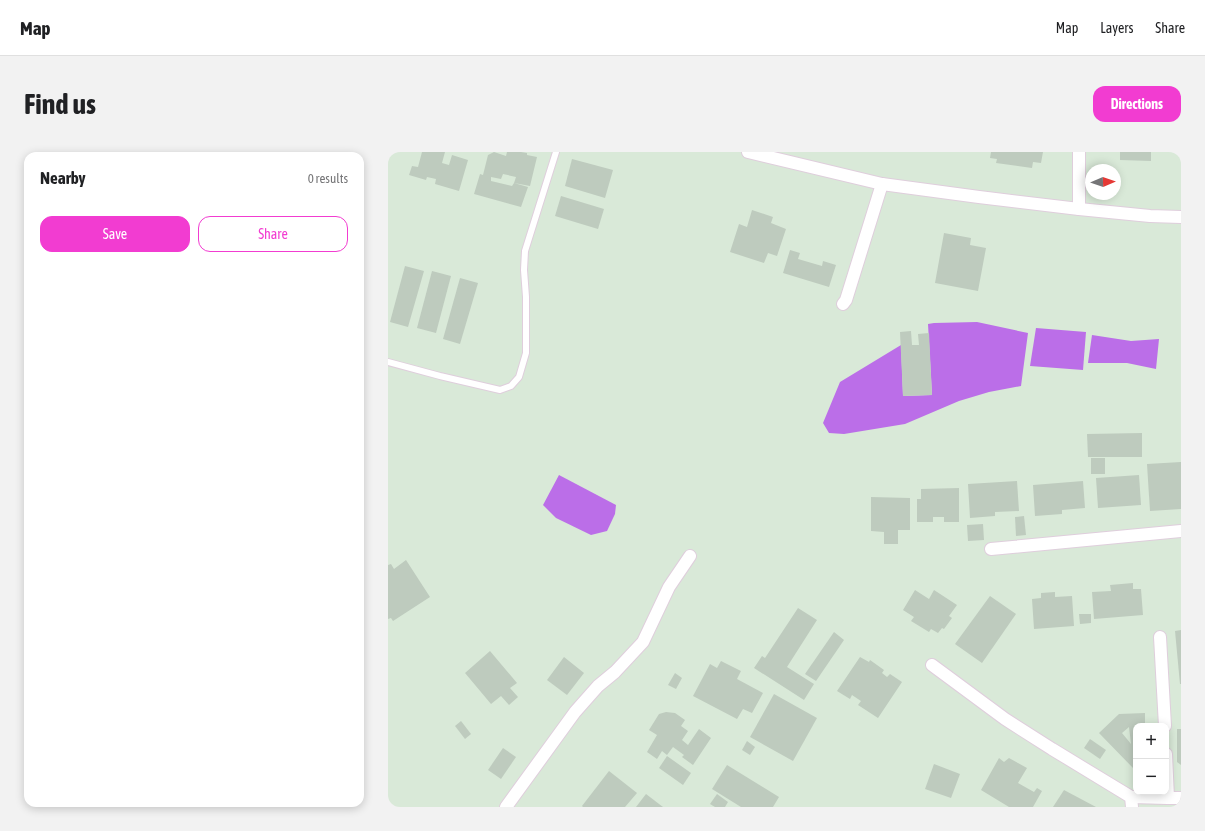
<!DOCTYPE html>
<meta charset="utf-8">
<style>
:root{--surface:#fff;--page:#f2f2f2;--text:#202124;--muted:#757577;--line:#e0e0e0;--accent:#f23cd1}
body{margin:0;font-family:"Asap Condensed",sans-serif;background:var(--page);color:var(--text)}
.controls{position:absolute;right:12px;bottom:12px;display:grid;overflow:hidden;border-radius:8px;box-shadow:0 2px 10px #0003}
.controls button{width:36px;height:36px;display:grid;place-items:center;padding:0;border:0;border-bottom:1px solid var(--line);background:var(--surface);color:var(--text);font:20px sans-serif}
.compass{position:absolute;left:697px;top:12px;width:36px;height:36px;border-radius:50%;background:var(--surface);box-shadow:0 2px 10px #0003;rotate:88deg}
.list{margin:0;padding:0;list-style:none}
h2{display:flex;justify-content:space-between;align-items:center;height:52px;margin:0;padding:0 16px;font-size:17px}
h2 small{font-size:13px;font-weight:400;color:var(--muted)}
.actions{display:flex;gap:8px;padding:12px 16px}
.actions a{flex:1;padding:9px 0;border:1px solid var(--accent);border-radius:12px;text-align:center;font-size:14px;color:var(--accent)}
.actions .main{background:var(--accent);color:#fff}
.map{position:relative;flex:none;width:793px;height:655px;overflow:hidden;border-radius:12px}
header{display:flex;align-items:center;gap:24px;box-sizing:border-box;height:56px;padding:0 20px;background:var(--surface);border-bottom:1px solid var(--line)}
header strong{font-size:19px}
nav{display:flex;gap:22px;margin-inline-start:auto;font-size:14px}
.intro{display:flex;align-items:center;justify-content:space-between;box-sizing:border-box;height:96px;padding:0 24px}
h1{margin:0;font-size:28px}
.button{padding:10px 18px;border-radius:12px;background:var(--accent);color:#fff;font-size:14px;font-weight:700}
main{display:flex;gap:24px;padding:0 24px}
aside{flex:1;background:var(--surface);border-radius:12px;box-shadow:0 2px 10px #0003}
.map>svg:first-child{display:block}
</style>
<header>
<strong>Map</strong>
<nav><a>Map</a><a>Layers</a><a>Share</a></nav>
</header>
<div class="intro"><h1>Find us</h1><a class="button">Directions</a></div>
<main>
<aside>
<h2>Nearby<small>0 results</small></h2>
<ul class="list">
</ul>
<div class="actions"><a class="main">Save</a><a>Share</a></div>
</aside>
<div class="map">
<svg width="793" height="655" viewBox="0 0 793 655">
<rect width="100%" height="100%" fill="#d9e9d8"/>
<g fill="#bb6ee8">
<polygon points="589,170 640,181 633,234 601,240 571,249 517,272 456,282 441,281 435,271 452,230 513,193 515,244 544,243 540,172 546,171"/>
<polygon points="648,176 698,180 695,218 642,214"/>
<polygon points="704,183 743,189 771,187 768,217 739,211 700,211"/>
<polygon points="171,323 228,353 227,362 219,379 203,383 168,366 155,353"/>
</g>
<g fill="#becbbe" fill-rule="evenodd">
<polygon points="34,0 57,0 54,11 61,13 64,3 80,8 71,39 47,32 48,27 39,25 38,28 21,23 24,14 30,15"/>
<polygon points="106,0 118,4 119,0 133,0 139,1 139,3 149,5 142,34 126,31 128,25 115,22 113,27 103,25 103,29 124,34 126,31 140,35 133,55 86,42 92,22 95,23 100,3"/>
<polygon points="603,0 655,0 653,11 645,10 644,16 608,11 609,7 602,6"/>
<polygon points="732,0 763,0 763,9 732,8"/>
<polygon points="184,7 225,18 217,46 177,34"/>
<polygon points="173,44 216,57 210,77 167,64"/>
<polygon points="364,58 385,65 383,71 398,77 389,104 380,101 376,111 342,100 351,72 359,75"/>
<polygon points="556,81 583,86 582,93 598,96 590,139 547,131"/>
<polygon points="402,98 412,101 410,107 434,114 435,109 448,113 441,135 395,121"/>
<polygon points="17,114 36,119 20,175 2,170"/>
<polygon points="44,119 63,124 48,181 29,176"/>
<polygon points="72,126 90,131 72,192 55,187"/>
<polygon points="523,179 524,193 531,193 530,182 541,181 544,243 515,244 512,180"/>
<polygon points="754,281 754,305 700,305 699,282"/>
<rect x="703" y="306" width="14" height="16"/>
<polygon points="793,310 793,357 762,359 759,312"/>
<polygon points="751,323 753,353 710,356 708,326"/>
<polygon points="629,329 631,359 607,360 607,364 582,366 580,332"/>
<polygon points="695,329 697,356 674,358 674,362 647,364 645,333"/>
<polygon points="571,336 571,370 556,370 556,365 545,365 545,370 529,370 529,347 533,347 533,337"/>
<polygon points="483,345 522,346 522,378 510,378 510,392 496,392 496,380 483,379"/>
<polygon points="636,364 638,383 628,384 627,365"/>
<polygon points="595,372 596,388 580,389 579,373"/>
<polygon points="18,408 42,445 5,469 3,466 0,467 0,413 3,412 6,417"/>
<polygon points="745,431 745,437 753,437 755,463 706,467 704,440 723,439 722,433"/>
<polygon points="527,438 541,447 546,438 569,453 561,464 564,466 556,477 554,476 550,481 543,477 541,480 523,469 526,465 515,458"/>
<polygon points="667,440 667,445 684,444 686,474 646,477 644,447 653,446 653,441"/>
<polygon points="602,444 628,462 594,511 567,492"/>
<polygon points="410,456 429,468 399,515 426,532 416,548 366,516 374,504 377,506"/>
<polygon points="691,462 703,462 703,471 692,472"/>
<polygon points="793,478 793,532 792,532 787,479"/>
<polygon points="446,480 456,488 428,529 417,522"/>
<polygon points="102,499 129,531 122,536 130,545 121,553 113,544 103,552 77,521"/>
<polygon points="176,505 196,521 179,543 159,528"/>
<polygon points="472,505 481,510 482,508 496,518 494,521 499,525 502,522 514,530 490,566 470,553 473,549 464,543 462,547 449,539"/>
<polygon points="333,509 353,519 349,527 375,541 364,561 355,557 349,567 305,544 322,512 329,516"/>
<polygon points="287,521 294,526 288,537 280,533"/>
<polygon points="386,542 429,566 405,609 362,585"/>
<polygon points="278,560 287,561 297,568 293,574 300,579 294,588 300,593 311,577 323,586 305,613 294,605 296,603 285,595 279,603 274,599 269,607 259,600 269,583 261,578 271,562"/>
<path d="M757 561V574H748V616H745L711 581 731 562ZM741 575 743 592 734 581Z"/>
<polygon points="73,569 83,582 77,587 67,574"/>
<polygon points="789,577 793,577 793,613 789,610"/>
<polygon points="702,587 718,598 712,607 696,596"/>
<polygon points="359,589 367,595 362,603 354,598"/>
<polygon points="115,596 128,605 113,627 100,618"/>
<polygon points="279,604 303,621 295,633 271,616"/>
<polygon points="611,606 616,610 621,606 639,616 630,631 646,640 649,636 654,639 645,655 621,655 593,638"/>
<polygon points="546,612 572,622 563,646 537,637"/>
<polygon points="339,613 391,645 385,655 353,655 324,637"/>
<polygon points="221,619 249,641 237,655 195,655 194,654"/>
<polygon points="676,638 708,655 665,655"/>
<polygon points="258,642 275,655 248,655"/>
<polygon points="329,642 340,650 337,655 327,655 322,652"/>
</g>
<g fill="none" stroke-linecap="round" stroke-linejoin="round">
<defs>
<polyline id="service" points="0,210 52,224 112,238 123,234 131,225 138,201 138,145 136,118 137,99 168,0"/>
<g id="minor">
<polyline points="360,0 494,32 591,45 691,57 762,64 793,65"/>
<polyline points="691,57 691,0"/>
<polyline points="455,152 458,148 494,32"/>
<polyline points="603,397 793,379"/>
<polyline points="772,485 777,574"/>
<polyline points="544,513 617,567 664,597 743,645 744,655"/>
<polyline points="743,645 780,646 778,602"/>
<polyline points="780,646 793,646"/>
<polyline points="118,655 187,560 210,534 227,520 255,490 281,435 302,404"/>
</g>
</defs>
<use href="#service" stroke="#dfcedc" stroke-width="8"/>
<use href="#minor" stroke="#dfcedc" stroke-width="14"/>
<use href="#service" stroke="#fff" stroke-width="6"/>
<use href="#minor" stroke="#fff" stroke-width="12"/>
</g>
</svg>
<div class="controls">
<button>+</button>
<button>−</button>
</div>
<svg class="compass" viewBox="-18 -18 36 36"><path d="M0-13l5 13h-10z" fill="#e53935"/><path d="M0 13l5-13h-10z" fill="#757577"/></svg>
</div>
</main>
